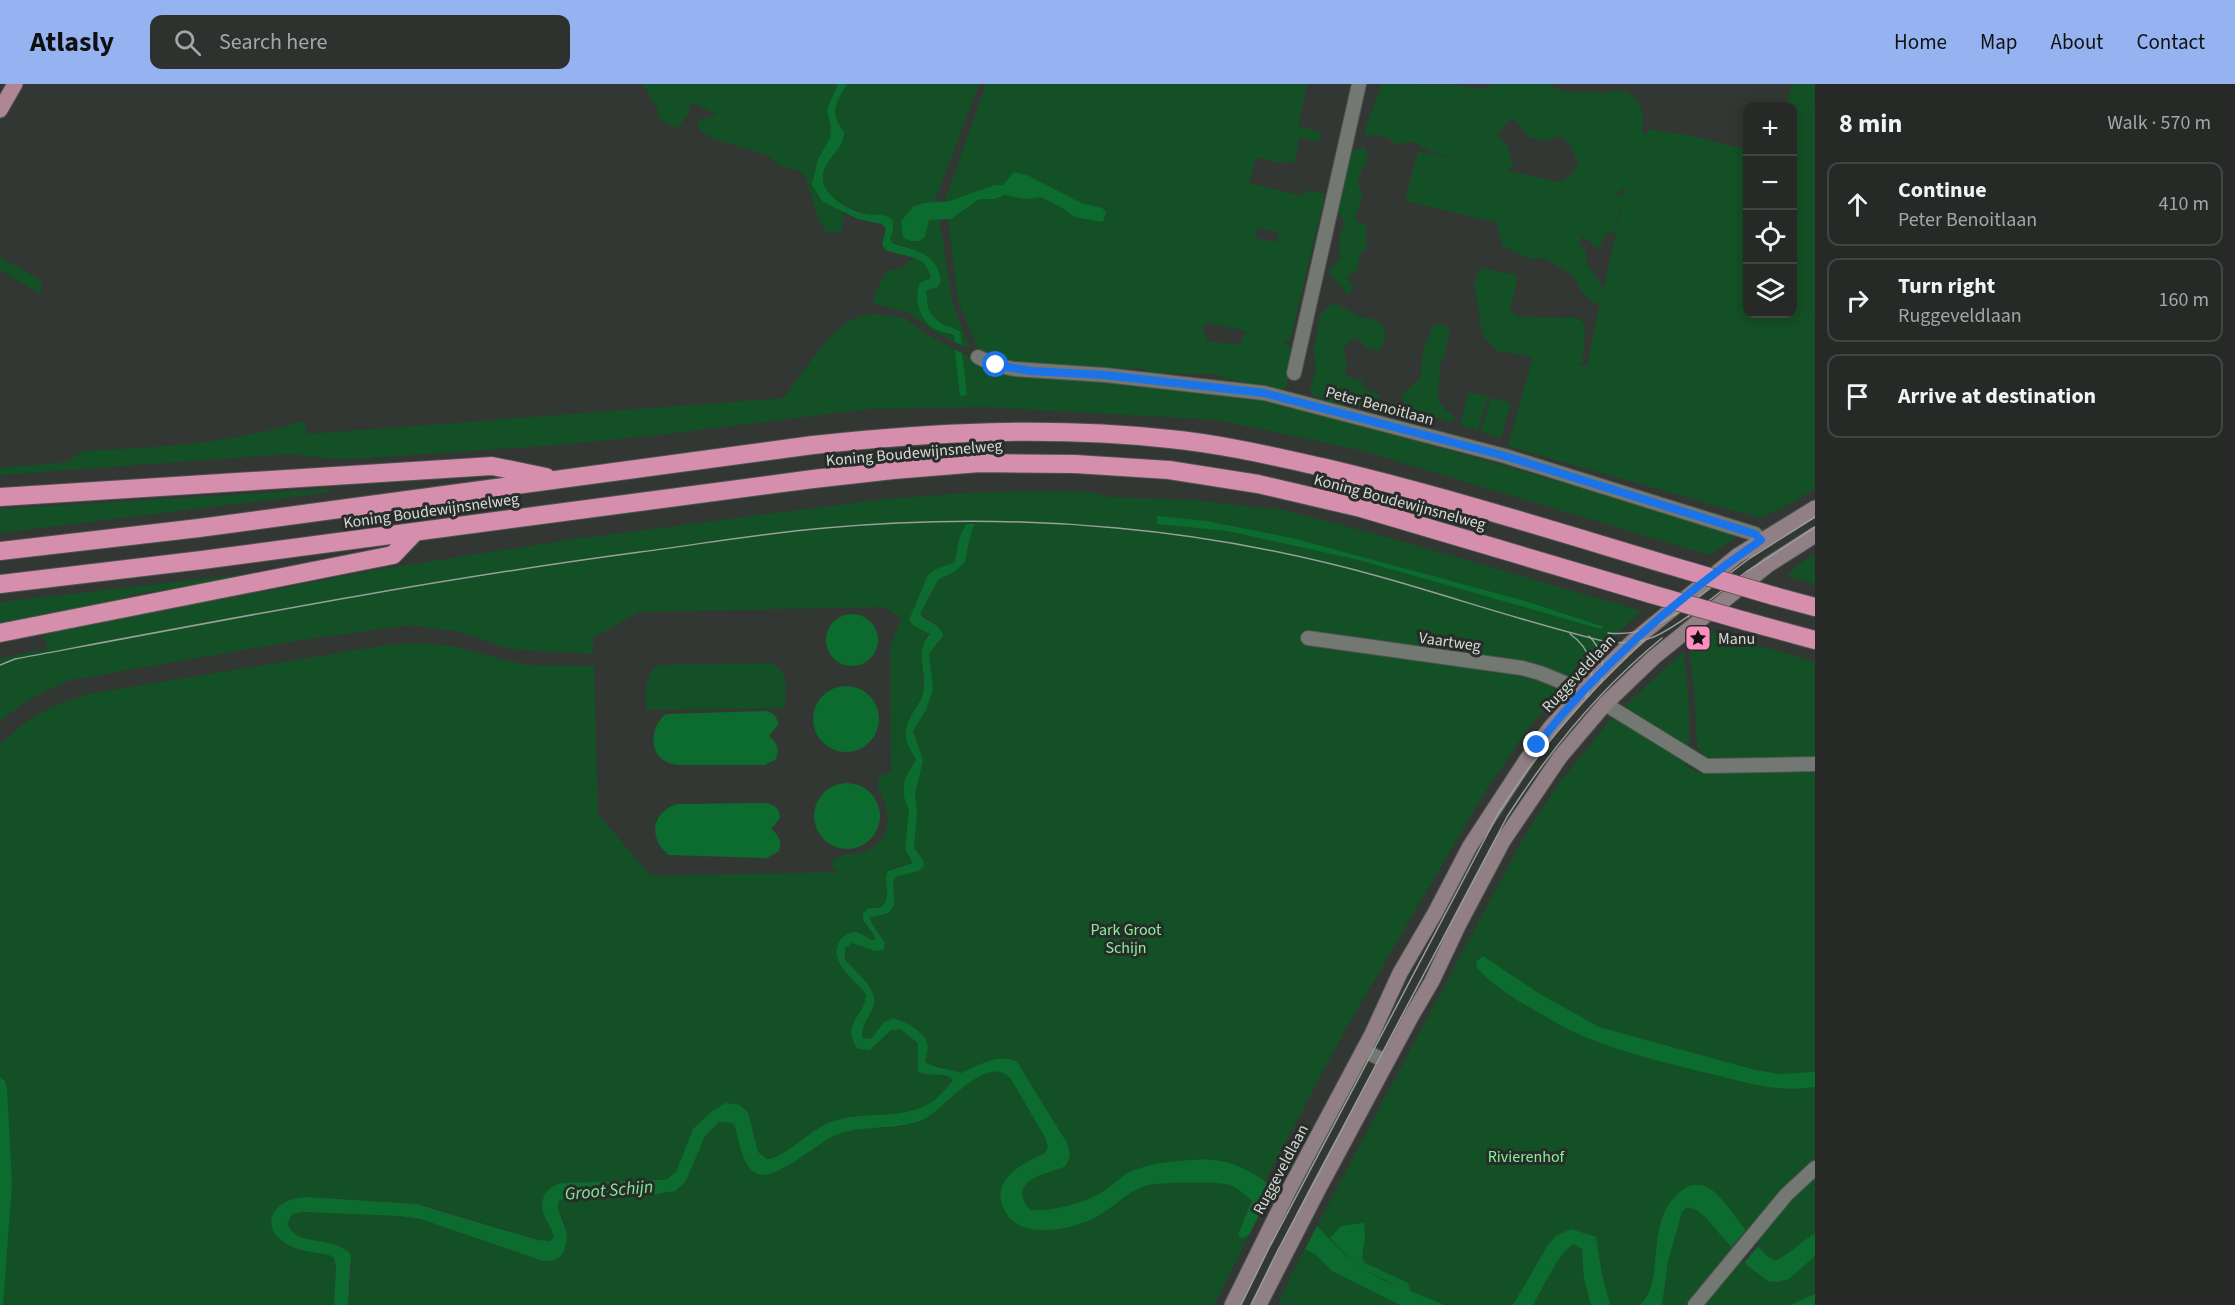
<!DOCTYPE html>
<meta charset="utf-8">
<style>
:root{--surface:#262926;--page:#2e312e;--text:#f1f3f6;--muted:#a4a6a7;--line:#424543;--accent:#95b2f1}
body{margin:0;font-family:"Source Sans 3",sans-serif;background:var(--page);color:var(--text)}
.controls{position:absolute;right:18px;top:18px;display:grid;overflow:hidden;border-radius:12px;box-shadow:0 3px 15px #0003}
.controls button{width:54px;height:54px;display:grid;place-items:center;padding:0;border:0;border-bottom:2px solid var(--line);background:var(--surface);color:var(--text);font:30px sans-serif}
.stop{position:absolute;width:18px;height:18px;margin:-14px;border:4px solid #1a73e8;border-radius:50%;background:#fff}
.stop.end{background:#1a73e8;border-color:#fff;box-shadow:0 2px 6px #0008}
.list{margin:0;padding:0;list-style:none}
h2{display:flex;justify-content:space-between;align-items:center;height:78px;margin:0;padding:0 24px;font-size:26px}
h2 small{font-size:20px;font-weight:400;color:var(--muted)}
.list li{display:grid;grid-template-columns:39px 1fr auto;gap:18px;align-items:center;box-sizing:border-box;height:84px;margin:0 12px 12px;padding:0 12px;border:2px solid var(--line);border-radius:12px}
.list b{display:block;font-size:22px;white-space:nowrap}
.list p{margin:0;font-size:20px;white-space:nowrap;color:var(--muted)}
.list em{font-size:20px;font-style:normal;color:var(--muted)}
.icon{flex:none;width:33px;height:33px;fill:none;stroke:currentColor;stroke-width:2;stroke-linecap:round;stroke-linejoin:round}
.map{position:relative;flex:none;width:1815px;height:1221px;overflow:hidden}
header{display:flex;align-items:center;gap:36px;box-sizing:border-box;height:84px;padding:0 30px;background:var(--accent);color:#111}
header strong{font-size:28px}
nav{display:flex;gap:33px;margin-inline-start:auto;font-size:21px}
.search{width:420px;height:54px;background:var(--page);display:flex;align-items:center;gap:15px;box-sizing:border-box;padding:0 21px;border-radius:12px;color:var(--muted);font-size:22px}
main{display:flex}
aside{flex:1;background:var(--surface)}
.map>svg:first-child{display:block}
</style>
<header>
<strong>Atlasly</strong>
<div class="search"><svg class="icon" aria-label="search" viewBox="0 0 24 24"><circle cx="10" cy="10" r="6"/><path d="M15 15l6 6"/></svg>Search here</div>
<nav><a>Home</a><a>Map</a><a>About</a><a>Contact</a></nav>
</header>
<main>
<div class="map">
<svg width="1815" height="1221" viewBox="0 0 1815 1221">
<rect width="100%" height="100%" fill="#323733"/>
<g fill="#145025" fill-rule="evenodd">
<path d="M642 0H838L837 3 843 6 847 0H979L936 114 953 220 969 261V263L962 262 935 248 909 229 873 219 875 209 887 186C896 186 904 186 908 177L916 173 907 162 892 159 890 154 893 143 840 118 844 134 840 149 826 148 818 135 806 93 798 86 784 84 766 71 712 54 699 46 698 38 704 34 718 31 691 18 689 30 678 43H673L660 35 656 21Z"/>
<path d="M986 0H1307L1298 42 1321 48 1319 58 1300 53 1294 79 1284 77 1283 80 1256 73 1249 99 1304 112 1307 106 1325 110 1290 257 1282 256 1293 265 1287 301 1284 306 1252 301 1211 290 1154 289 1140 284 1114 286 1096 283 1012 281 980 269 958 217 946 114ZM1257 144 1279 148 1277 158 1255 154ZM1206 238 1246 247V248L1239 261 1207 257 1203 245Z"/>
<path d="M1382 0 1456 1 1483 5 1496 0H1546L1566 8 1609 9 1613 6C1640 7 1645 24 1642 49L1647 50 1649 45 1693 52 1747 66 1748 230H1792V22H1780L1787 18 1792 0H1815V405L1781 425 1759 434 1508 362 1533 273 1497 267 1485 254 1481 243 1474 198 1481 184 1517 191C1518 204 1511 214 1511 228L1519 233 1579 234 1585 241 1583 276 1578 280 1587 282 1600 219H1593L1581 207 1577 197 1568 188 1543 174 1530 175 1502 162 1501 153 1497 145 1499 139 1405 117 1418 67 1460 76 1432 68 1413 58 1395 60C1386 50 1377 50 1365 52V45ZM1512 34 1523 44 1528 53 1544 57 1559 52 1570 60 1578 80 1571 92 1559 98 1505 86 1514 83 1506 59 1496 51ZM1625 104 1604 204H1603L1594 189 1587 181 1586 168 1579 159 1583 152 1598 165 1604 155 1605 149 1614 150 1623 112 1617 111V108Z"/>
<path d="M1365 63 1368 73 1357 98 1363 112 1355 133 1359 139H1366V165L1360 170C1356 188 1361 182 1347 194L1354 204 1352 208 1347 210C1342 200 1331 198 1329 185L1340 176C1340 161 1337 154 1345 140L1337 126 1348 73 1354 66Z"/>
<polygon points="0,173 42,197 40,210 0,186"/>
<path d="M1332 220C1347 223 1351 230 1363 234 1371 236 1366 233 1373 235 1389 239 1387 258 1379 267L1367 264 1357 254 1352 255 1343 264 1347 278 1345 292 1361 296 1366 306 1373 307 1380 313 1379 319 1373 327 1358 322 1336 321 1312 311 1310 304 1316 287 1314 264 1320 231Z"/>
<path d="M876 230 904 234 928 251 986 282 1033 293 1190 304 1266 314 1585 405 1738 452 1709 471 1360 366 1217 336 987 323 869 325 651 352 545 362 368 374 332 375 290 370 0 391V384L68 378 78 370 85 367C140 364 194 362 248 351 267 348 285 342 303 337L308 350 784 314C803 289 828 246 857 233 862 231 870 231 876 230Z"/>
<path d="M1439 240 1448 243 1450 253C1445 259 1446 264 1445 271 1444 274 1441 276 1441 279 1440 282 1440 286 1440 289 1437 310 1435 320 1455 333L1452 338H1447C1433 332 1408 327 1401 313L1420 294 1424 262 1434 241Z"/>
<polygon points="1469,308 1488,312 1478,347 1460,341"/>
<polygon points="1491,313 1511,319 1501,354 1481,348"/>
<polygon points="326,405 332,408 0,449 0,425"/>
<path d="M1040 407 1090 408 1108 413 1194 416 1252 423 1280 425 1401 457 1642 527 1604 562 1563 603 1529 644 1486 706 1344 948 1265 1097 1273 1103 1214 1221H348L352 1179 296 1150 289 1145 287 1140 292 1130 303 1128 399 1132 421 1135 543 1177 566 1141 559 1128V1117L569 1113 667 1109 686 1097 705 1052 719 1038 733 1039 774 1089C796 1074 823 1052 850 1046 869 1042 890 1046 909 1041 933 1033 950 1013 969 998L941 982 927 981 925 976 927 967 900 935 871 955 863 954 862 947 871 904C860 893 838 877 847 861 856 857 863 860 871 866L882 853 871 838 870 833 885 831 895 808 892 798 895 793 918 787 921 773 914 763 917 730 915 710 921 669 913 647 931 613 932 596 929 570 941 556 940 543 920 530 938 496 954 488 965 478 970 452 975 440H966L959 455 955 478 921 510 914 523V542L930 550 926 554 921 578 924 605 913 632 911 668 916 676 909 688V727L905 765 913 779 891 784C883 799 890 806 884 820L878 824 870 823 865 841 875 853V856L871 857 861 850 850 849 838 878 866 911C865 930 847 936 854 958L875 962 893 944 903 947 918 959V974L924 991 940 990 953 995C946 1003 940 1013 931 1019 902 1036 866 1026 835 1037 812 1045 794 1066 771 1075H767L758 1068 748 1028 744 1023 693 1045 676 1088 667 1095 555 1100 544 1132 553 1146 554 1153 546 1158 428 1122 406 1119 307 1113 273 1129 311 1168 330 1171 334 1174 336 1184 334 1221H0V660L25 639 51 623 87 610 394 560 420 559 451 562 525 581 594 582 598 730 651 792 840 788 834 785 831 779C843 765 855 774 869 766 893 755 891 722 878 705L879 693 891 688 890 563 902 534 883 523 639 528 593 554V570L521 566 507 564 461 548 410 541 295 557 71 596C44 606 22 619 0 637V574L48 565 44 550 370 487 568 456 876 416 965 409Z"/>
<polygon points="1815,471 1815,500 1787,492 1800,479"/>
<polygon points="272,487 133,511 90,523 0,540 0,518"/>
<polygon points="1710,547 1815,578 1815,675 1711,676 1702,672 1697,662 1695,616 1689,564"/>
<polygon points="1684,567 1689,624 1689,666 1624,623"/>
<path d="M771 579C790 587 785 606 785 624L646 626C646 609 643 593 658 581Z"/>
<polygon points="1613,633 1685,673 1685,680 1696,688 1815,685 1815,1221 1278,1221 1291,1191 1365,1051 1526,749 1560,698"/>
</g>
<g fill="#0c6c2f">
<path d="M838 0H847C835 20 829 28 844 48 844 68 820 76 823 97 825 113 847 124 861 129 877 134 902 124 890 154L892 159C911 166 930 166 939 188 940 192 942 198 938 202 935 205 930 204 926 207L928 224 933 233 942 240 960 247 962 261 955 258 954 251C948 248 941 249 935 245 920 237 913 215 920 199L931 194C925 168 904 174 885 166L882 160 886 145 882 140 858 135 823 118 812 101 818 75 830 54 831 44 827 25Z"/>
<polygon points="1014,88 1029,92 1081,119 1102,124 1106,128 1103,138 1075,133 1063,124 1041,113 1026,115 1004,111 995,115 979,115 951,135 929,136 925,153 919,157 910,157 903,153 901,137 913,123 924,119 950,117 995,101 1003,101"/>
<polygon points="955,266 962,269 967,311 960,312"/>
<polygon points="1157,432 1206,437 1292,454 1525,517 1604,543 1601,545 1359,476 1228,447 1157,440"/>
<path d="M966 440H975L970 452 965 478 954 488 938 496 920 530C927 539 940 538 943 552L929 570 933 605 926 626 913 647 923 676 915 710 917 730 914 764 923 776 924 783 918 787 895 793C889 804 902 823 885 830 880 832 875 832 870 833L871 838 885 859 883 866 875 867 852 859 845 864V875C855 889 880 904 873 924 869 933 862 941 862 951L863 954 871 955 884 938 893 934C904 937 924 947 927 959 929 965 926 972 925 978 929 982 953 986 961 989 978 982 999 968 1017 978L1067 1059 1070 1071 1066 1082C1047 1090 1005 1096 1030 1126 1051 1128 1086 1119 1104 1107 1113 1101 1120 1093 1130 1088 1143 1082 1156 1080 1170 1078 1216 1072 1235 1075 1273 1103L1249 1151 1242 1154 1238 1151 1252 1117C1246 1111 1237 1104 1230 1101 1220 1097 1154 1098 1144 1102 1127 1108 1114 1123 1098 1132 1075 1145 1023 1157 1006 1129 987 1098 1021 1079 1044 1070L1048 1063 1046 1055 1011 995C987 967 944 1026 924 1035 894 1049 859 1038 830 1054 813 1063 776 1096 758 1090 742 1084 739 1055 735 1042L732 1039 719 1038 705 1052 686 1097 675 1107 656 1110 569 1113 559 1117C554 1131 572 1142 565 1163 562 1175 555 1177 543 1177L421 1135 399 1132 303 1128 292 1130 287 1140C297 1164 336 1151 351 1171L348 1221H334L336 1184 334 1174 329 1171C315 1168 297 1167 285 1159 255 1138 279 1113 307 1113L417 1120 538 1156 550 1157 554 1153C552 1144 547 1139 544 1131 538 1116 547 1101 563 1099L658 1096 667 1095 676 1088 693 1045 712 1027 726 1019 740 1021 748 1028 758 1068 767 1075H771C793 1066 809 1047 831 1038 862 1026 900 1037 930 1019 939 1014 946 1004 953 996 943 986 930 994 918 988V959L900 945 891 946 870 966 858 965C840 940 864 933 866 911 856 895 825 878 841 855 844 852 849 849 853 848 862 848 867 856 875 856V853L863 836V830L867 825C872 823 878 825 882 822 892 814 883 797 888 787L913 779 905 765 909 727 904 713V702L905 694 916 676C912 667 906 662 906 651 905 635 919 624 923 609 928 588 913 570 930 550L914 542 909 536 928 491 934 486 955 478 959 455Z"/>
<circle cx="852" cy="556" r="26"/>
<circle cx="846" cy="635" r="33"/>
<path d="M765 627C774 629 777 631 778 641L769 652C777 659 780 665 776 675L765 681H679C674 680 669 680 665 677 647 667 652 640 666 630Z"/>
<circle cx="847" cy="732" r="33"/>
<path d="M767 719C776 722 779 724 780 734L771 745C779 751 782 757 779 767L767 774 669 771C648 755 651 727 678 720Z"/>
<path d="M1483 872 1540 910 1599 943 1755 986 1780 990 1815 988V1003C1774 1009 1746 998 1707 989 1663 978 1618 968 1576 949 1562 943 1549 934 1536 927 1515 915 1493 902 1477 884L1476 878Z"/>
<polygon points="0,994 5,997 7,1006 12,1099 3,1221 0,1221"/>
<path d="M1691 1101C1695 1101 1700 1100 1705 1102 1729 1112 1758 1175 1776 1176 1782 1176 1806 1154 1815 1150V1172L1789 1195 1777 1198 1768 1197 1748 1182 1705 1133 1697 1126 1687 1123 1682 1128 1668 1177 1662 1221H1640C1669 1195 1639 1126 1691 1101Z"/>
<path d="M1364 1139 1365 1153 1362 1174 1365 1179 1408 1199 1410 1207 1445 1221H1400L1332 1187 1315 1170 1305 1165 1317 1142C1345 1171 1360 1188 1399 1203L1365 1186 1351 1175 1330 1154 1341 1142Z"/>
<path d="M1571 1145 1596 1153 1602 1191 1610 1221H1591L1584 1195 1582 1165 1574 1160C1560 1166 1542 1205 1533 1221H1513L1548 1161 1557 1151Z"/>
<polygon points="1815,1210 1815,1221 1790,1221"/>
</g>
<polygon fill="#323733" points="1746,1146 1759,1161 1744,1179 1732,1163"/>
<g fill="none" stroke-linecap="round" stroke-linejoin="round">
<defs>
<g id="street">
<polyline points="978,273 995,281 1014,285 1105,291 1264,309 1505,372 1755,450 1761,456"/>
<polyline points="1294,289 1359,0"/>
<polyline points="1308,554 1522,584 1540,589 1584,607"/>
<polyline points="1605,620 1706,682 1815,680"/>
<polyline points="1363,966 1387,978"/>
<polyline points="1695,1221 1786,1111 1815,1084"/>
</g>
<g id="secondary">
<polyline points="1232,1221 1291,1102 1372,950 1400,889 1435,829 1470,762 1527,675 1550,644 1591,598 1631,559 1737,472 1815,424"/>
<polyline points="1259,1221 1319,1104 1411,933 1432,897 1458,842 1503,757 1560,673 1605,620 1653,574 1768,481 1815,451"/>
</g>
<polyline id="primary" points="0,26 15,0"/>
<g id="highway">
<polyline points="0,413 492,382 546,393"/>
<path d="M0 467 199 444 813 361C932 348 1051 342 1170 355 1221 360 1272 372 1322 383 1446 412 1567 451 1689 487"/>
<polyline points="0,500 202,476 813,395 893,386 979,379 1075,380 1169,386 1258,400 1361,424 1651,510"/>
<polyline points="1774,512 1815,523"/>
<polyline points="1745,537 1815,556"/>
<polyline points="0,549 393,471 415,448"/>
</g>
</defs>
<use href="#street" stroke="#4f5350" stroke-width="16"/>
<use href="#secondary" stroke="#4f5350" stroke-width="17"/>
<use href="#primary" stroke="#4f5350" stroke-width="17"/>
<use href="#highway" stroke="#4f5350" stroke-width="20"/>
<use href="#street" stroke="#737873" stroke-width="14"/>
<use href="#secondary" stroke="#907f84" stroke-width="15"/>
<use href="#primary" stroke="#ae8695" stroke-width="15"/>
<use href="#highway" stroke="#d58fac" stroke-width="18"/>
<g stroke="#9b9f9b" stroke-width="1.5">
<polyline points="1675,531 1750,474 1815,433"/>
<polyline points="1688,533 1746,488 1815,443"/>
<path d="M1608 549C1636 552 1659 543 1680 526"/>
<path d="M1570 550C1591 564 1598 590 1586 613"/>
<path d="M1589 552C1602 565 1605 581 1601 599"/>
<path d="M0 581 15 575C223 536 430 496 640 468 701 460 763 449 825 444 922 435 1020 435 1117 444 1206 452 1295 469 1381 493 1456 514 1531 540 1607 558 1648 562 1662 550 1693 529"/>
<path d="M1241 1221 1269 1164 1498 730C1538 666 1589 607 1645 556"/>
<path d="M1251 1221 1277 1168 1507 733C1549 667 1601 604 1662 554"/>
</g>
<defs>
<g id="highway-bridge">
<polyline points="1689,487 1774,512"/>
<polyline points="1651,510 1745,537"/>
</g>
</defs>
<use href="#highway-bridge" stroke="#4f5350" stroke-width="20" stroke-linecap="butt"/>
<use href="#highway-bridge" stroke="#d58fac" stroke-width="18"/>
</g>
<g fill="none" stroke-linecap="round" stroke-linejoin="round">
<path stroke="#1a73e8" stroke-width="8" d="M996 281 1031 287 1105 291 1264 309 1505 372 1755 450 1761 456C1678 513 1600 581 1537 661"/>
</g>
<defs>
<symbol id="sight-square" viewBox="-11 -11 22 22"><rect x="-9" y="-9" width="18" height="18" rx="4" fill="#fd8ebf" stroke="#282d29"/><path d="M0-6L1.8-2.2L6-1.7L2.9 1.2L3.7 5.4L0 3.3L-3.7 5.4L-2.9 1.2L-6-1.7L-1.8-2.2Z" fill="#111"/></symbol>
</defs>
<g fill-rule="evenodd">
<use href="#sight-square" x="1683" y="539" width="30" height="30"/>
</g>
<g text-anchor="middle" stroke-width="6" stroke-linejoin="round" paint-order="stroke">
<g font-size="16" fill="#d7dad7" stroke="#282d29">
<text transform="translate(1380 321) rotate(15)" y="6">Peter Benoitlaan</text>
<text transform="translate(914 368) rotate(-5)" y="6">Koning Boudewijnsnelweg</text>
<text transform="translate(1400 417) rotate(15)" y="6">Koning Boudewijnsnelweg</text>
<text transform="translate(431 426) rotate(-8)" y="6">Koning Boudewijnsnelweg</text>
<text transform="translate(1450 557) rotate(8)" y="6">Vaartweg</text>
<text transform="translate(1578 589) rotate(-47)" y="6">Ruggeveldlaan</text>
<text transform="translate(1280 1085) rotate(-62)" y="6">Ruggeveldlaan</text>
</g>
<g font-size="16" fill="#d7dad7" stroke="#282d29" text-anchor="start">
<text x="1718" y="560">Manu</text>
</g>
<g font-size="16" fill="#85f29c" stroke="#282d29">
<text x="1126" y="851">Park Groot<tspan x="1126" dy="18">Schijn</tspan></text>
<text x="1526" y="1078">Rivierenhof</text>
</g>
<g font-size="18" font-style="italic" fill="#80ec97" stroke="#282d29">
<text transform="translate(609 1106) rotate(-5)" y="6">Groot Schijn</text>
</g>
</g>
</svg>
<div class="controls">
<button>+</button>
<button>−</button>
<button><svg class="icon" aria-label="locate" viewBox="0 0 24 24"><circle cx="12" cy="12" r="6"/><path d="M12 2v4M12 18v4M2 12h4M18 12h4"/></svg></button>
<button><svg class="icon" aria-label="layers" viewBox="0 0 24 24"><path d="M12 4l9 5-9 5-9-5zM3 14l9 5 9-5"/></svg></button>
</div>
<div class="stop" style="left:996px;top:281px"></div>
<div class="stop end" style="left:1537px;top:661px"></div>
</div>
<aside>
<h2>8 min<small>Walk · 570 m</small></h2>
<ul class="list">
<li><svg class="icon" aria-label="ahead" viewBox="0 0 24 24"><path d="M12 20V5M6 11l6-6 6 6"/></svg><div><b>Continue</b><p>Peter Benoitlaan</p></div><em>410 m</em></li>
<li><svg class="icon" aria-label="right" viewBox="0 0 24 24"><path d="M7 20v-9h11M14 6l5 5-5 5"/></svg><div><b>Turn right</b><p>Ruggeveldlaan</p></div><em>160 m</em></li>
<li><svg class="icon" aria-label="arrive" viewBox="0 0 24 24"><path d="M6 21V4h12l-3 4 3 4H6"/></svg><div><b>Arrive at destination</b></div></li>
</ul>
</aside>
</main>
